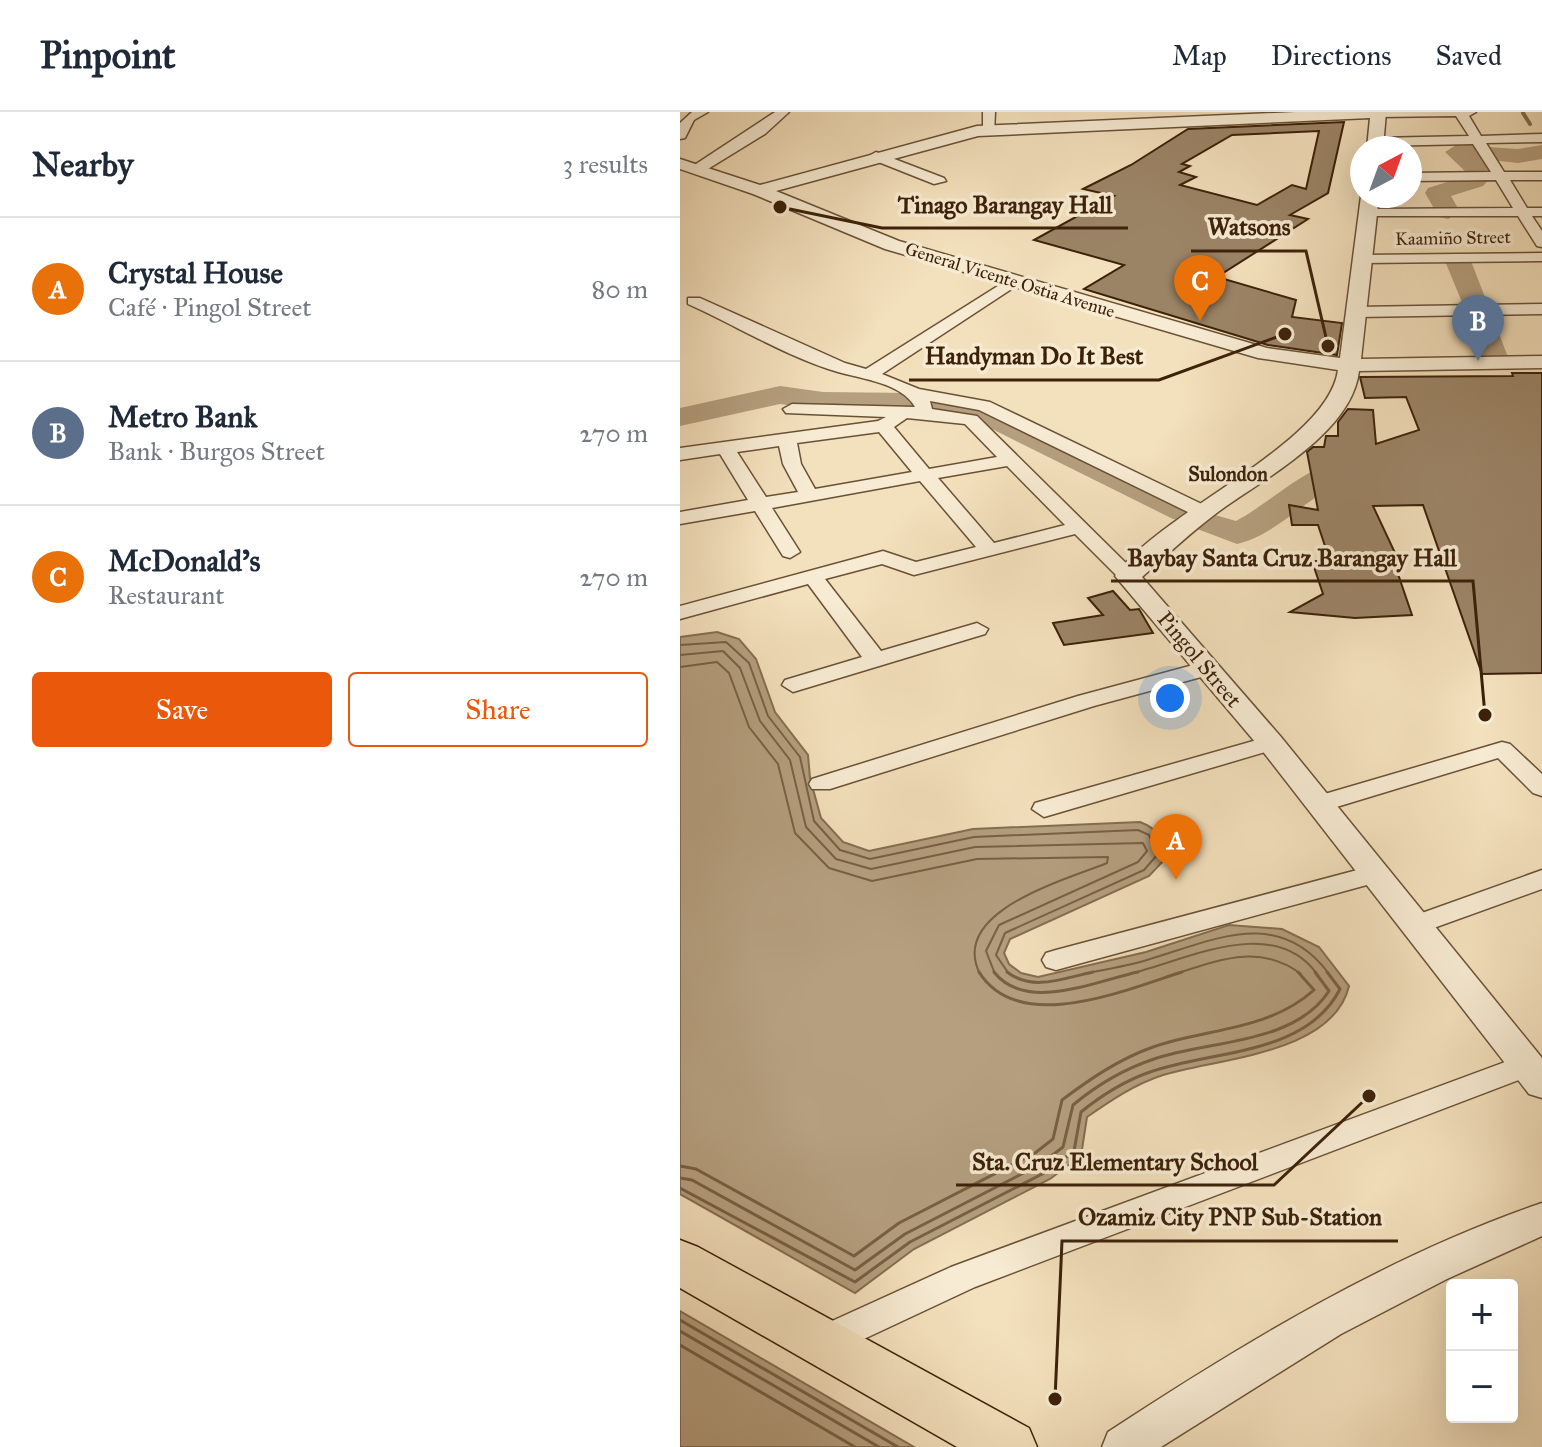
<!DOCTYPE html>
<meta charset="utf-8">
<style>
:root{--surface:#fff;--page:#f2f2f3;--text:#1f2937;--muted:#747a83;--line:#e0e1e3;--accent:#ea580c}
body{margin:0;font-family:"IM FELL Great Primer",serif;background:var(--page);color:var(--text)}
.controls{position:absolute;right:24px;bottom:24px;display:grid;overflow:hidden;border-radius:8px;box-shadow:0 8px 32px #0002}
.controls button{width:72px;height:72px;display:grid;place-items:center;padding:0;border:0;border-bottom:2px solid var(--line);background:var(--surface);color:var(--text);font:40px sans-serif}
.compass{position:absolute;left:670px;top:24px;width:72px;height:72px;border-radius:50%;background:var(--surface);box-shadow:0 8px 32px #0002;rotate:41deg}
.you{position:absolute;left:490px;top:586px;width:28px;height:28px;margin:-20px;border:6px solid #fff;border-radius:50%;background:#1a73e8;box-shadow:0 0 0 12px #1a73e833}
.badge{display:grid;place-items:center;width:52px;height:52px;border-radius:50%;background:var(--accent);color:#fff;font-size:26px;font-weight:700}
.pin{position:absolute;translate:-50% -66px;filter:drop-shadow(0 2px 4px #0008)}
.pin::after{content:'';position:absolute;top:42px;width:28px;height:24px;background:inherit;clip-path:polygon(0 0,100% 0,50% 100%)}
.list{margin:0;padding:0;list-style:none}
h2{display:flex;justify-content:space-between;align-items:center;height:104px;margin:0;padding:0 32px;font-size:34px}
h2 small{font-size:26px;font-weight:400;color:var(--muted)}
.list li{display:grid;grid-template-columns:52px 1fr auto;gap:24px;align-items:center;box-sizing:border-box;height:144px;padding:0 32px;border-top:2px solid var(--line)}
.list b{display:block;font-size:30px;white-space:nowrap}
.list p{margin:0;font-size:26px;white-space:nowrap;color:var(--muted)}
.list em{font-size:26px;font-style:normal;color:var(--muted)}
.actions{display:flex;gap:16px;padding:24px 32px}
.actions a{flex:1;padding:18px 0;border:2px solid var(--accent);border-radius:8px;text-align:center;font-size:28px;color:var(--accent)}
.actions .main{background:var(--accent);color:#fff}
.map{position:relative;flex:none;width:862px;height:1335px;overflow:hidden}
header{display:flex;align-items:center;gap:48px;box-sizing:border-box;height:112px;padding:0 40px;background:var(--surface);border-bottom:2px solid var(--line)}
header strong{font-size:38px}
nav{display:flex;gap:44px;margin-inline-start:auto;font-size:28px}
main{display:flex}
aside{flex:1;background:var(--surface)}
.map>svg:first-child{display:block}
</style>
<header>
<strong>Pinpoint</strong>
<nav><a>Map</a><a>Directions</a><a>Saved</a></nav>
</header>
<main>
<aside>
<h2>Nearby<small>3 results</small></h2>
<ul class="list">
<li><span class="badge" style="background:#e8710a">A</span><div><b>Crystal House</b><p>Café · Pingol Street</p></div><em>80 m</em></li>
<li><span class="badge" style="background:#5c6f8a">B</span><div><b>Metro Bank</b><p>Bank · Burgos Street</p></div><em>270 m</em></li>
<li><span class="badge" style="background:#e8710a">C</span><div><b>McDonald's</b><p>Restaurant</p></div><em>270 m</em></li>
</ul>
<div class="actions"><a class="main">Save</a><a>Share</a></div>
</aside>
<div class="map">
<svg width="862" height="1335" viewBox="0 0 862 1335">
<rect width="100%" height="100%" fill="#f3e0bc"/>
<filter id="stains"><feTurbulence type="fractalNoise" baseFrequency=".0025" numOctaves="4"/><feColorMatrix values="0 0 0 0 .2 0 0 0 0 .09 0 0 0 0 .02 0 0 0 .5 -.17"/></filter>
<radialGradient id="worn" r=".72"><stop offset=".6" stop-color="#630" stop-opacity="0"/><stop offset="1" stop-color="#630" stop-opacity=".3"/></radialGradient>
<g fill="#b59f7f" stroke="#856d50" stroke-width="2">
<path d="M37 520 59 527 76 547 95 600 128 643 130 666 141 706 163 730 189 739 293 717 460 710C478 717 483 726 487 745L469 764 330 827 324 841 329 852 341 861 358 865 466 840 549 813 602 817 639 835 669 874C653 942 539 946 483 963 455 972 430 989 407 1005L401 1044 370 1067 234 1137 175 1181 0 1082V525Z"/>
<polygon points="0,1199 234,1335 0,1335"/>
</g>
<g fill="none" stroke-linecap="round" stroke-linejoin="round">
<g stroke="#786044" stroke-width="2">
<polyline points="0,533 46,530 69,551 88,604 120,645 134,709 160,738 190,747 294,725 458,718 469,723 478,742 464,758 325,821 316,843 329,862"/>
<polyline points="0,543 43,539 60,556 80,609 110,648 126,715 156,747 191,757 295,735 463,731 467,739 458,750 319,813 306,839 315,862"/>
<path d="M0 555 37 550 49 561 69 615 98 652 115 721 149 756 192 769 297 747 428 745 427 751C386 768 268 799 300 862"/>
<path d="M404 862C426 857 449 854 470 847 534 828 599 794 649 862"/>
<path d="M449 862C505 849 593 801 637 862"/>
<path d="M495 862C539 848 580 831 621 862"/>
</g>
<g stroke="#786044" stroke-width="3">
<path d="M299 860C339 924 445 878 502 860"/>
<path d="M314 860C346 901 416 869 458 860"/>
<path d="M327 860C353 880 384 866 413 860"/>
<path d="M0 1054 16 1057 174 1144 219 1111 355 1041 373 1027 382 988C410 967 439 947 473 935 528 916 588 919 634 878L618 860"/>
<path d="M0 1066 12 1068 175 1158 225 1122 361 1052 383 1035 393 993C417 973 444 957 474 947 529 928 614 933 649 879L635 860"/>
<path d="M0 1076 175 1170 230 1130 366 1060 394 1039 401 1000C422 983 444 969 470 960 532 938 626 944 660 877L647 860"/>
<polyline points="0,1208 218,1335"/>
<polyline points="0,1219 199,1335"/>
<polyline points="0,1233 175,1335"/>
</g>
<polyline stroke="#856d50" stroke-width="4" points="843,1 850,12"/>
<g fill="#b59f7f" fill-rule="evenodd">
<polygon points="776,33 838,37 862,33 862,47 838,51 802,47 813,63 803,74 771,84 780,100 768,107 759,105 745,81 748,76 789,63 765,40"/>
<polygon points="778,141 787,143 791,149 828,245 823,251 803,251 798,245 786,200 765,149 769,143"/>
<path d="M100 274 143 280 232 281C251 286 271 282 292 288 370 311 444 357 517 393L521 399 556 409C598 387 644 334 697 347L702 354 697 361C678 366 661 370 644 380 615 398 590 424 557 432L512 415 508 409 493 407 312 317 243 296 232 299 143 298 100 292 0 314V296Z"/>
</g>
</g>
<g fill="#9b8466" stroke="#3c2109" stroke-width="2" fill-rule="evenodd">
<path d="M664 10 648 81 610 103 628 107 537 165 616 188 612 205 662 211 657 243 588 233 404 177 444 153 354 128 434 84 403 77 451 53 508 17ZM639 19 626 77 612 73 577 93 500 73 516 65 499 60 510 54 502 52 552 23Z"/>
<polygon points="832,261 862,261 862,561 802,562 743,393 693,394 723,458 717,459 732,503 675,506 610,500 643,482 632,449 650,449 638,413 612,413 609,393 638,398 627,340 633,335 644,335 646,324 658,324 658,310 668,297 693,298 696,332 739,318 726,285 685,286 680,265 833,264"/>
<polygon points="433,479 450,498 459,497 473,521 384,533 373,511 423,503 408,486"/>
</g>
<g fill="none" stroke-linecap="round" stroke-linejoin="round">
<defs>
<g id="minor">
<polygon points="12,0 28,0 14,8 5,26 0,27 0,11"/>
<polygon points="95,0 109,0 85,22 23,60 13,60 13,54"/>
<polygon points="303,0 315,0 314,22 303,19"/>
<polygon points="796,0 789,4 801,24 862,22 862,30 806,31 824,60 862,60 862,68 830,68 847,96 862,96 862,104 852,104 862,119 862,135 857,134 838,104 684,104 682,101 689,97 833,96 816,68 730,69 730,61 811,60 793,32 696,34 690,30 696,26 789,24 776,4 698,5 692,0"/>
<polygon points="196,40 264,66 266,69 254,72 191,47 189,44"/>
<polygon points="862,141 862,149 684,151 677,147 684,143"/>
<path d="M329 167 342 170 202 262 239 277 310 290 530 396 533 400 530 404H516L299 298 250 289 252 297 297 304 455 460 458 464 455 468H441L395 422 234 463 202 452 145 467 201 539 297 511 308 517 305 522 113 580 102 573 105 568 182 545 128 472 0 507V494L203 439 236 450 296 435 240 369 92 396 120 440 110 446 103 444 75 399 0 412V400L68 388 40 342 0 348V336L198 309 206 305 106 301 103 297 112 292 235 295C222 271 182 267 158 260 107 245 57 214 8 192V186H20L165 251 186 257ZM227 306 285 312 317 345 249 357 214 315ZM199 320 232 360 135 377 121 352 117 331ZM99 334 103 352 118 380 86 385 57 340ZM327 354 385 413 314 431 258 366Z"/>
<polygon points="862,192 862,202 677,205 669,200 677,195"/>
<polygon points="528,549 536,551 539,556 536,561 414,594 150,677 132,677 129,672 132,667 398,584"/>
<polygon points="591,624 603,631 599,636 364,705 352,697 355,691"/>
<polygon points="822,630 830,632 862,662 862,684 853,681 818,646 640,700 628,692 631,686"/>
<polygon points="696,753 705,756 709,762 705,768 376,858 366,855 362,848 366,841 376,838"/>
<polygon points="862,758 862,777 737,822 728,820 724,813 728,806"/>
<polygon points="847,942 857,945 861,953 857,961 295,1175 154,1241 142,1245 130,1241 125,1230 130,1219 271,1155"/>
</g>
<g id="tertiary">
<path d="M616 0H706L703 36H687L690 6 298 24 96 79 219 129 587 236 660 246 681 84H699L681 247 862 244V256L679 259C672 321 583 367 538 400 511 420 487 443 462 465L601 625 862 946V986L849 982 581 637 435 464C480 399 648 333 658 258L578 246 205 137 73 82 0 57V47L80 73 297 14Z"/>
<path d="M862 1091V1124L767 1167 661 1222 481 1335H422L428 1320C564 1231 707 1144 862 1091Z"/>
</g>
<polygon id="primary" points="0,1128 18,1135 349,1316 357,1335 277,1335 0,1176"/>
</defs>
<use href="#minor" stroke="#6a5136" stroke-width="3"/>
<use href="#tertiary" stroke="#6a5136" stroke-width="3"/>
<use href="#primary" stroke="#3c2109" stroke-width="3"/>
<use href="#minor" fill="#f7ebd3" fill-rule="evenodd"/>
<use href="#tertiary" fill="#f7ebd3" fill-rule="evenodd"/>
<use href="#primary" fill="#f3e0bc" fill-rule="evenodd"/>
</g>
<g text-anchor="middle" stroke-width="7" stroke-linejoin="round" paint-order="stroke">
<g font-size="18" fill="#3c2109" stroke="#f7ebd3">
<text transform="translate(773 126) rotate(-1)" y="6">Kaamiño Street</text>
<text transform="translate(330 168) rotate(17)" y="6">General Vicente Ostia Avenue</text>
</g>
<g font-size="20" font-weight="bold" fill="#3c2109" stroke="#f7ebd3">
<text x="548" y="369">Sulondon</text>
</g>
<g font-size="22" fill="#3c2109" stroke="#f7ebd3">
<text transform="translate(520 547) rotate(50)" y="8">Pingol Street</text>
</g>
</g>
<path fill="none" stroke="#3c2109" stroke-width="3" d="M100 95L202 116H448M648 234L626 139H511M605 222L479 268H229M805 603L793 469H431M689 984L594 1073H276M375 1287L382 1129H718"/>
<g fill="#3c2109" stroke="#f7ebd3" stroke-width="3">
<circle cx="100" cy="95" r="8"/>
<circle cx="648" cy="234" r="8"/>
<circle cx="605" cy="222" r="8"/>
<circle cx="805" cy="603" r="8"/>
<circle cx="689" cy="984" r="8"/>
<circle cx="375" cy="1287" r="8"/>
</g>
<g font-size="24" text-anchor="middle" font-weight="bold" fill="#3c2109" stroke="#f7ebd3" stroke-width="7" stroke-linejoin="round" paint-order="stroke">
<text x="325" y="101">Tinago Barangay Hall</text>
<text x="569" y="123">Watsons</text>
<text x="354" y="252">Handyman Do It Best</text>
<text x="612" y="454">Baybay Santa Cruz Barangay Hall</text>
<text x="435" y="1058">Sta. Cruz Elementary School</text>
<text x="550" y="1113">Ozamiz City PNP Sub-Station</text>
</g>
<rect width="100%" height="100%" filter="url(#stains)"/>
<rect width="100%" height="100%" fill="url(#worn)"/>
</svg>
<div class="controls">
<button>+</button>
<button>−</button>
</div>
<svg class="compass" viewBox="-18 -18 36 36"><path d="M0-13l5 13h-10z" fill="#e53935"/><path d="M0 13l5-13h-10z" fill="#747a83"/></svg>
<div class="you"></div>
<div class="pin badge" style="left:496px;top:768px;background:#e8710a">A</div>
<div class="pin badge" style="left:798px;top:249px;background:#5c6f8a">B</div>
<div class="pin badge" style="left:520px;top:209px;background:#e8710a">C</div>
</div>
</main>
